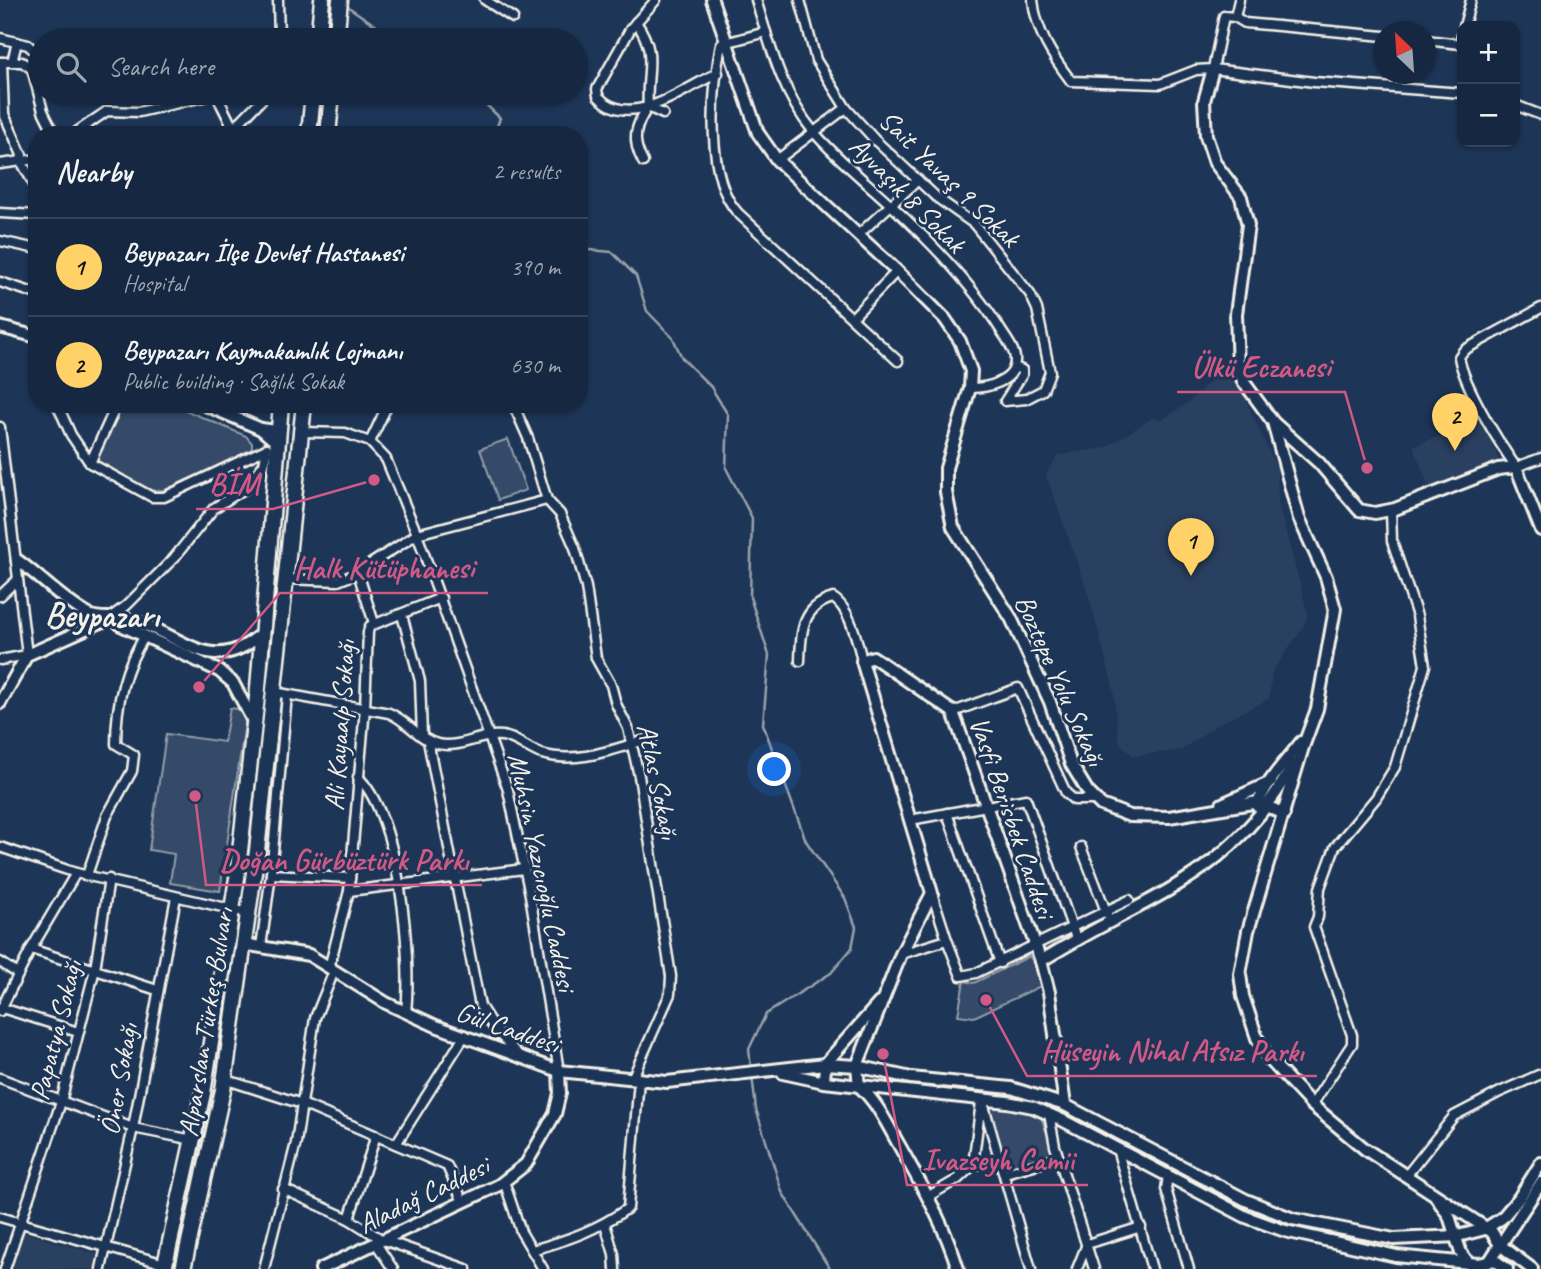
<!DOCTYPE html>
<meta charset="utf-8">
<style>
:root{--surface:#162841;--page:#23344c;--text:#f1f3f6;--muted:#9ea6b1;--line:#35445a;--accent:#ffd166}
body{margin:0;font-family:Caveat,sans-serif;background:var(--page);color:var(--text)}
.controls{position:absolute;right:21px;top:21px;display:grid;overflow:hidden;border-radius:14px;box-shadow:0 2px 5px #0004}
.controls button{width:63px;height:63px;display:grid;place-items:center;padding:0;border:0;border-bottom:2px solid var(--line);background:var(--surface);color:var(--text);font:35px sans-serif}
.compass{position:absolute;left:1373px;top:21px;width:63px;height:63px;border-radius:50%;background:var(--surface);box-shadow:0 2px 5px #0004;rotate:335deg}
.you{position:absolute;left:775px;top:770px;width:24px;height:24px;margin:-18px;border:5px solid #fff;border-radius:50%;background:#1a73e8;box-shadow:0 0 0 10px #1a73e833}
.badge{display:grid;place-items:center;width:46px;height:46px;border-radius:50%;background:var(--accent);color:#111;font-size:23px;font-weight:700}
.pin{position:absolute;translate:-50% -58px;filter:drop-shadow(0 2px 4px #0008)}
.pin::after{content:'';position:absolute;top:37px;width:24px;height:21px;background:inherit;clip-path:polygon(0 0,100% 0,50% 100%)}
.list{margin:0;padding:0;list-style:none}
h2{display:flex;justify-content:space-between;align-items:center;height:91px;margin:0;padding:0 28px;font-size:30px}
h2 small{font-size:23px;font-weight:400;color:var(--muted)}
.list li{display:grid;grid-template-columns:46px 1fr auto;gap:21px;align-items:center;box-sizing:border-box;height:98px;padding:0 28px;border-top:2px solid var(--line)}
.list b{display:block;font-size:26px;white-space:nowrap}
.list p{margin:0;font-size:23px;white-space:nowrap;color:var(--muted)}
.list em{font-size:23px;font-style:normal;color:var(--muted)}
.icon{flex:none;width:38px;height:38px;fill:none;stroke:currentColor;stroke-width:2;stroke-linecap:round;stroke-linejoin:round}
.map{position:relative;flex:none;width:1541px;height:1269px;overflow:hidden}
.search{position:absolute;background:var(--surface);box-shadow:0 2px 5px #0004;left:28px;top:28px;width:560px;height:77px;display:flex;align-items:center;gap:18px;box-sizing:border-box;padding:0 24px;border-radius:38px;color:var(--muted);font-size:26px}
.panel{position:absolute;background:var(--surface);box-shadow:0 2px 5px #0004;left:28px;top:126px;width:560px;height:287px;border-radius:28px}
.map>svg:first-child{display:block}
</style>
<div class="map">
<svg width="1541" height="1269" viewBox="0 0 1541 1269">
<rect width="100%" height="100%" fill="#1d3557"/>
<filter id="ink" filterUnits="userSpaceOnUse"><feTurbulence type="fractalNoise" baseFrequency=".0143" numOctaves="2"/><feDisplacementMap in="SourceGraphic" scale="14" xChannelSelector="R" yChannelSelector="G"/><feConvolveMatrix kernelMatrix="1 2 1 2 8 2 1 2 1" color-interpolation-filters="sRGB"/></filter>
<g filter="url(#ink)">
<g fill="#2a4060">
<polygon points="1229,363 1277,469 1278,503 1308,614 1304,626 1272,672 1269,699 1216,725 1182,750 1133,756 1119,742 1113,687 1088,593 1046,475 1058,455 1105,448 1152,418 1162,420 1190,401"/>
<polygon points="1482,420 1500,463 1430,490 1413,446"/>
<polygon points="22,1232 99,1255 95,1269 11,1269"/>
</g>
<g fill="#354a67" stroke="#949ea8" stroke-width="2">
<polygon points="124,404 171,404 246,436 252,443 252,450 165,490 150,491 95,462"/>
<polygon points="508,439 526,490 498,500 480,449"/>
<polygon points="230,708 247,710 220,891 170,883 174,854 149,850 166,734 224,742"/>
<polygon points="1030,956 1043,985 974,1017 958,1015 964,981 974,983"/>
<polygon points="988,1105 1040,1114 1055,1156 1006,1168"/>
</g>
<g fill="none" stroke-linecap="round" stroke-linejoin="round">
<g stroke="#9aa2ab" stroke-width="2.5">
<polyline points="344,4 397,40"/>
<polyline points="474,93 500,118 494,135"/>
<polyline points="579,249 612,252 636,276 647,311 673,338 682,358 711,387 728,415 726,468 752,518 750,597 769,655 763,724 806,841 845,898 856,927 852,948 831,973 766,1014 749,1049 751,1069"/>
<polyline points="752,1075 756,1109 782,1192 830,1269"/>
</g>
<defs>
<g id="street">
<polyline points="278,0 279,40"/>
<polyline points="485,0 513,18"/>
<path d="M656 0 631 28 597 89 598 96C630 132 684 88 718 73"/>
<path d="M756 0C770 45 782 94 813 131 836 158 864 180 890 204 931 242 973 285 1002 332 1007 340 1016 351 1015 361 1015 382 987 388 970 388"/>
<polyline points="800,0 816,60 846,108 875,140 936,197 974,224 1030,294 1037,309 1050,372 1043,390 1026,399 1005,401 1022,375 1022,370 1014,367"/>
<path d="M1033 0C1036 31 1052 56 1071 81L1160 84 1196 70 1213 69 1314 82 1462 93"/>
<polyline points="1235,17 1245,23 1384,36"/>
<path d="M636 22C659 55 645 70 648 107 635 126 631 140 643 162"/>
<polyline points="1464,26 1471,0"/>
<path d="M766 32 721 44C712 90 705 178 738 213L898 361"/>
<polyline points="0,38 28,45 40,56"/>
<polyline points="1426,40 1460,44 1462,35"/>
<polyline points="0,62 22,62 32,69 43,111 55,135"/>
<polyline points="2,62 4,114 22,155 21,161 37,190"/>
<polyline points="12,62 17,42"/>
<polyline points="1213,69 1224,16 1235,17 1239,0"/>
<polyline points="1515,105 1541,115"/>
<polyline points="648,107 663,114"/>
<polyline points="72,135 107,111 139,112 212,95 217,96 233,128"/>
<polyline points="227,135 268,93"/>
<polyline points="777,160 846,108"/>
<polyline points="0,164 37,159"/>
<polyline points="0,213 37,215"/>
<polyline points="859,234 918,180"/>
<polyline points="0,241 37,249"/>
<polyline points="0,282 37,294"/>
<path d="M1541 308 1464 350 1459 357C1463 384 1499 443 1516 467L1541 458"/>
<polyline points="852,318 897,271"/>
<polyline points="57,404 71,435 90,463 152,497 164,497 266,449"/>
<polyline points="513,404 528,438 547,500 560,514 575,548 586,587 596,658 611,685 616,704 628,728 639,776 671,976 670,994 632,1079"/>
<polyline points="0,427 27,655 0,660"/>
<polyline points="302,432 345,433 370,442 386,459 417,534 508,790 530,895 559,1071"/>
<polyline points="370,442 388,404"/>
<polyline points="90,463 117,404"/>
<polyline points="358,573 374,623"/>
<polyline points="286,579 338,581 353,575 417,534 547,500"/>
<polyline points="0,596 17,580"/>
<polyline points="402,615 420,681 422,736"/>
<polyline points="108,619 126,606 174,558 214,508 246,488 264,464 267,448"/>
<path d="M800 661C801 633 801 607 833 598 850 608 858 643 862 661"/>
<path d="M274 692 389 713C407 720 419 740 438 744 461 749 481 733 502 736 518 738 528 750 542 754 580 765 618 747 653 738"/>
<polyline points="287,695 271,874 350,878"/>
<polyline points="953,712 1018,688 1066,793 1074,800 1096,800"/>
<polyline points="428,741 480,1006 494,1028 521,1058"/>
<path d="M358 777C400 818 412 956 406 1012"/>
<polyline points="947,813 1000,963"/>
<polyline points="910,820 1026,799 1077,941"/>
<polyline points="0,847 76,873 248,913"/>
<polyline points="1081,847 1107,914"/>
<path d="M87 875 107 816 132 771 134 755 116 744C116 706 124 667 145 636"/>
<polyline points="349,891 524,869"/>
<polyline points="932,893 947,940"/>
<polyline points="261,947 271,874"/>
<polyline points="31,949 157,990"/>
<polyline points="901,954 947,940 961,976 976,973 1129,900"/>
<polyline points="0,962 18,974"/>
<polyline points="329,968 349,891 365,708 368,632 370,626 441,598"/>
<polyline points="2,1008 78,1032"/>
<polyline points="0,1011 31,949 76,873"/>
<polyline points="0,1078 133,1128 193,1140"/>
<polyline points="224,1079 302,1104 447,1166 463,1202"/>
<polyline points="982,1099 1031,1269"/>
<polyline points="1312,1105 1352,1044 1352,1035 1314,927 1318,917 1320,888 1335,847 1376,798 1395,767 1425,666 1417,616 1392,541 1391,510"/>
<polyline points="1049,1114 1055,1146 1094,1269"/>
<polyline points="396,1144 465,1035"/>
<polyline points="1117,1149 1152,1269"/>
<polyline points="973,1165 1001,1161"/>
<polyline points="1005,1173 1059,1158"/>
<polyline points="1168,1176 1166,1189 1189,1269"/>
<polyline points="1406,1176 1454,1116 1500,1092 1541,1074"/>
<polyline points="504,1181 521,1232 543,1269"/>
<polyline points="283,1189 349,1219 381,1239 466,1269"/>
<polyline points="929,1196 958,1179 973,1165 981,1102"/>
<polyline points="0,1217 165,1264"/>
<polyline points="349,1219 376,1135"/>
<polyline points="605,1224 614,1254 615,1269"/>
<polyline points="375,1242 393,1269"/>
<path d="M532 1250C568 1240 597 1230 628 1208L639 1080"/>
<polyline points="5,1269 61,1102 95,969 109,879"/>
<polyline points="101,1269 133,1128 176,897"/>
<polyline points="264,1269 296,1143 315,1018 334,971"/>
<polyline points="1077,1269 1087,1244 1141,1227"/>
</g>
<g id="secondary">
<polyline points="712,0 758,133 777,160 897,271 945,319 960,341 971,371 970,388 946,468 946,492 953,527 1011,618 1050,702 1071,764 1088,792 1101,805 1130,816 1169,817 1258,802 1284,814"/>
<polyline points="1213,69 1204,101 1206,136 1215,163 1241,197 1248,225 1236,314 1238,368 1243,381 1273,422 1299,518 1326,577 1335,609 1317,709 1303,747 1248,931 1240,974 1243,996 1257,1038 1269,1059 1312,1105 1365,1149 1492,1232 1500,1245 1532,1269"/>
<polyline points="0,327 37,337"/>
<polyline points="203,404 261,429"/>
<polyline points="1274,423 1319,463 1359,510 1375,513 1395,509 1498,469 1516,467 1541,530"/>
<polyline points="276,442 261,429 277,431"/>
<path d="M17 560C41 577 63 601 89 615 100 621 115 616 126 619 180 630 209 681 262 633"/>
<polyline points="116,620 121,625 219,671 233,683 254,723"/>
<polyline points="0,703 27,655 108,619"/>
<polyline points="1222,804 1271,782"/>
<path d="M1257 806C1266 781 1285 763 1301 742"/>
<polyline points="243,944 309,955 386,1003 436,1026 559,1071 667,1082 825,1064 857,1066 911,1078 1011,1088 1065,1105 1246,1200 1293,1219 1394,1239 1458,1236 1485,1229 1502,1218 1519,1198 1541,1163"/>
<path d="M1041 961C1144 896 1229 881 1293 765"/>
<polyline points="783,1073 824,1082 1007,1102 1033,1107 1062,1120 1246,1217 1285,1231 1396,1256 1479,1264 1489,1262 1541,1183"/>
<polyline points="824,1082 825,1064 879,1003"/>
<polyline points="859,1086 857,1066 901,954 932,893 862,661 873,657 953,712 1041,961 1049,992 1065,1105"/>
<path d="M859 1086C877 1102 887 1124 899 1145 922 1186 944 1223 958 1269"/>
<polyline points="1436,1197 1449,1216 1461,1253 1471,1266"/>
<polyline points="1493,1259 1507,1269"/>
<polyline points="321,1269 499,1185 526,1164 555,1114 560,1093 559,1071"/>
</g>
<g id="highway">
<polyline points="318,40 322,0"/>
<polyline points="336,40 340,0"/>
<polyline points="309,135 313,93"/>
<polyline points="328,135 332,93"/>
<polyline points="164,1269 203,1093 237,878 258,688 281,404"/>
<polyline points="183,1269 223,1090 257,851 304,404"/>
</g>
</defs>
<use href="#street" stroke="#f4f1e8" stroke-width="13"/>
<use href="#secondary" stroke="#f4f1e8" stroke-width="16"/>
<use href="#highway" stroke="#f4f1e8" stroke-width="19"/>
<use href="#street" stroke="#1d3557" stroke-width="8"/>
<use href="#secondary" stroke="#1d3557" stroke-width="10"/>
<use href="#highway" stroke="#1d3557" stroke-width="14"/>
</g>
</g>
<g text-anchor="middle" stroke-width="6" stroke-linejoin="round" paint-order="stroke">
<g font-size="28" fill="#f4f1e8" stroke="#1d3557">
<text transform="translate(950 178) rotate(44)" y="10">Sait Yavaş 9 Sokak</text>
<text transform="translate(908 194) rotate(45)" y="10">Ayvaşık 8 Sokak</text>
<text transform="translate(1061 680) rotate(66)" y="10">Boztepe Yolu Sokağı</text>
<text transform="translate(339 725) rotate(-86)" y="10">Ali Kayaalp Sokağı</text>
<text transform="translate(659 781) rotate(78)" y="10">Atlas Sokağı</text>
<text transform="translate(1013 817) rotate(71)" y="10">Vasfi Berisbek Caddesi</text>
<text transform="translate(543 872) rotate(78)" y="10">Muhsin Yazıcıoğlu Caddesi</text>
<text transform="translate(205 1022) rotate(-81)" y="10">Alparslan Türkeş Bulvarı</text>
<text transform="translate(508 1027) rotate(19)" y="10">Gül Caddesi</text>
<text transform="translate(55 1030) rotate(-76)" y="10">Papatya Sokağı</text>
<text transform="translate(118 1079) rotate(-80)" y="10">Öner Sokağı</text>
<text transform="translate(423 1194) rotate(-26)" y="10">Aladağ Caddesi</text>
</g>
<g font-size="35" font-weight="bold" fill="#f4f1e8" stroke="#1d3557">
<text x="102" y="627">Beypazarı</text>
</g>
</g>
<path fill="none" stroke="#d15985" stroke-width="2.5" d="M1367 468L1345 392H1177M374 480L273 509H196M199 687L280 593H488M195 796L206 885H482M986 1000L1027 1076H1317M883 1054L907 1185H1088"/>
<g fill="#d15985" stroke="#1d3557" stroke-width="2.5">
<circle cx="1367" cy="468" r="7"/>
<circle cx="374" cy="480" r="7"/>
<circle cx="199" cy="687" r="7"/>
<circle cx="195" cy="796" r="7"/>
<circle cx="986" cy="1000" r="7"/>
<circle cx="883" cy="1054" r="7"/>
</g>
<g font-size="30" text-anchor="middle" font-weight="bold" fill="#d15985" stroke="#1d3557" stroke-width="6" stroke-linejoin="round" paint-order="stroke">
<text x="1261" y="377">Ülkü Eczanesi</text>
<text x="234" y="494">BİM</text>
<text x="384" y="578">Halk Kütüphanesi</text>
<text x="344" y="870">Doğan Gürbüztürk Parkı</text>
<text x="1172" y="1061">Hüseyin Nihal Atsız Parkı</text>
<text x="998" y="1170">Ivazseyh Camii</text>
</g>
</svg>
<div class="controls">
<button>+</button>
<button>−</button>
</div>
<svg class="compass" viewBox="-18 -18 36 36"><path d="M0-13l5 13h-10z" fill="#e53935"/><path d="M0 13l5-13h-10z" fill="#9ea6b1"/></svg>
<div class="you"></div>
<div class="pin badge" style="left:1191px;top:576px">1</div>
<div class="pin badge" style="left:1455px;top:451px">2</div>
<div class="search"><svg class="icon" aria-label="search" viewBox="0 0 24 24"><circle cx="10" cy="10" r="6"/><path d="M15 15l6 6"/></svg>Search here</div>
<section class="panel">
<h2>Nearby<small>2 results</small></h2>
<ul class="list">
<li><span class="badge">1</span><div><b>Beypazarı İlçe Devlet Hastanesi</b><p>Hospital</p></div><em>390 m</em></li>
<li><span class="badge">2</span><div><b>Beypazarı Kaymakamlık Lojmanı</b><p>Public building · Sağlık Sokak</p></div><em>630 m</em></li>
</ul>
</section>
</div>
